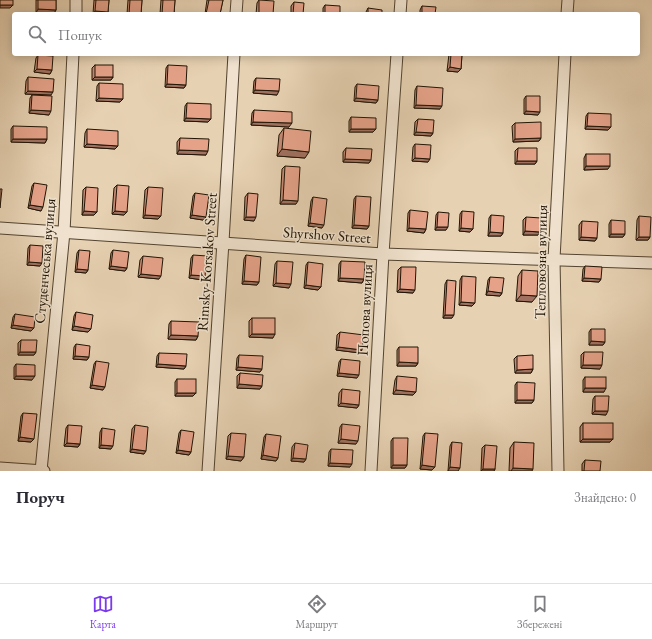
<!DOCTYPE html>
<html lang="uk">
<meta charset="utf-8">
<style>
:root{--surface:#fff;--page:#f7f7f7;--text:#2b2b33;--muted:#7c7c81;--line:#e1e1e2;--accent:#7c3aed}
body{margin:0;font-family:"EB Garamond",serif;background:var(--page);color:var(--text)}
.list{margin:0;padding:0;list-style:none}
h2{display:flex;justify-content:space-between;align-items:center;height:52px;margin:0;padding:0 16px;font-size:17px}
h2 small{font-size:13px;font-weight:400;color:var(--muted)}
.icon{flex:none;width:22px;height:22px;fill:none;stroke:currentColor;stroke-width:2;stroke-linecap:round;stroke-linejoin:round}
.map{position:relative;flex:none;width:652px;height:471px;overflow:hidden}
.search{position:absolute;background:var(--surface);box-shadow:0 2px 10px #0003;left:12px;right:12px;top:12px;height:44px;display:flex;align-items:center;gap:10px;box-sizing:border-box;padding:0 14px;border-radius:4px;color:var(--muted);font-size:15px}
.sheet{height:112px;background:var(--surface)}
nav{display:flex;justify-content:space-around;align-items:center;box-sizing:border-box;height:56px;border-top:1px solid var(--line);background:var(--surface);font-size:11px;color:var(--muted)}
nav a{display:grid;justify-items:center;gap:2px}
nav .on{color:var(--accent)}
.map>svg:first-child{display:block}
</style>
<div class="map">
<svg width="652" height="471" viewBox="0 0 652 471">
<rect width="100%" height="100%" fill="#e6d1b2"/>
<filter id="stains"><feTurbulence type="fractalNoise" baseFrequency=".005" numOctaves="4"/><feColorMatrix values="0 0 0 0 .2 0 0 0 0 .09 0 0 0 0 .02 0 0 0 .5 -.17"/></filter>
<radialGradient id="worn" r=".72"><stop offset=".6" stop-color="#630" stop-opacity="0"/><stop offset="1" stop-color="#630" stop-opacity=".3"/></radialGradient>
<g fill="none" stroke-linecap="round" stroke-linejoin="round">
<defs>
<g id="street">
<polyline points="76,14 76,0"/>
<polyline points="236,14 237,0"/>
<polyline points="400,14 401,0"/>
<polyline points="567,14 568,0"/>
<polyline points="0,228 383,254 652,263"/>
<polyline points="0,468 44,471"/>
<polyline points="41,471 64,232 73,54"/>
<polyline points="208,471 223,242 234,54"/>
<polyline points="371,471 383,254 397,54"/>
<polyline points="558,471 554,259 565,54"/>
</g>
</defs>
<use href="#street" stroke="#524330" stroke-width="13"/>
<use href="#street" stroke="#efe1cd" stroke-width="11"/>
</g>
<g fill="#c58b76" stroke="#201404">
<polygon points="36,0 56,0 56,10 54,13 36,13"/>
<polygon points="94,0 109,0 108,12 106,14 93,14"/>
<polygon points="128,0 142,0 141,14 127,14"/>
<polygon points="161,0 175,0 174,14 160,14"/>
<polygon points="207,0 223,0 220,14 205,14"/>
<polygon points="259,0 273,14 256,14 257,3"/>
<polygon points="294,2 303,14 291,14 291,6"/>
<polygon points="325,5 340,14 323,14 323,8"/>
<polygon points="422,6 435,14 420,14 420,10"/>
<polygon points="368,8 382,14 366,14 366,12"/>
<polygon points="449,54 462,54 461,69 458,72 447,71"/>
<polygon points="38,55 52,70 50,74 34,72 36,58"/>
<polygon points="95,65 113,77 111,80 92,80 92,68"/>
<polygon points="168,65 186,85 184,88 165,87 166,68"/>
<polygon points="28,77 51,95 25,94 26,81"/>
<polygon points="256,78 277,95 253,93 254,81"/>
<polygon points="99,83 120,102 96,101 97,86"/>
<polygon points="357,84 378,100 376,103 354,101 355,87"/>
<polygon points="417,86 440,109 414,108 415,90"/>
<polygon points="32,95 49,115 29,113 30,98"/>
<polygon points="526,96 538,115 524,114 524,99"/>
<polygon points="187,103 211,119 208,122 184,121 185,106"/>
<polygon points="254,110 289,127 251,125 252,113"/>
<polygon points="588,113 611,127 608,130 585,129 586,116"/>
<polygon points="351,117 373,132 349,132 349,121"/>
<polygon points="418,119 433,133 431,136 414,135 415,122"/>
<polygon points="515,123 541,138 539,141 513,142 512,126"/>
<polygon points="13,126 47,139 45,143 11,142 11,129"/>
<polygon points="284,128 305,158 277,156 279,135"/>
<polygon points="87,129 115,149 84,147 85,133"/>
<polygon points="180,138 206,155 177,154 177,142"/>
<polygon points="415,144 428,162 412,161 413,147"/>
<polygon points="346,148 371,160 369,163 343,162 343,152"/>
<polygon points="518,148 537,161 535,164 515,164 515,151"/>
<polygon points="586,154 608,169 584,170 584,158"/>
<polygon points="285,166 296,204 280,204 282,169"/>
<polygon points="34,183 41,211 28,208 32,186"/>
<polygon points="117,185 127,212 124,215 112,214 114,188"/>
<polygon points="86,187 97,212 94,215 82,215 83,190"/>
<polygon points="148,187 158,219 143,218 145,190"/>
<polygon points="195,193 203,220 190,218 193,196"/>
<polygon points="248,193 254,221 244,220 245,197"/>
<polygon points="356,196 369,226 367,229 352,228 354,199"/>
<polygon points="313,197 322,228 308,226 311,201"/>
<polygon points="410,210 426,229 424,233 407,231 408,213"/>
<polygon points="462,211 473,229 470,232 459,231 460,214"/>
<polygon points="438,212 446,230 435,230 436,215"/>
<polygon points="491,215 503,233 501,236 488,236 489,218"/>
<polygon points="639,216 650,237 648,240 636,240 637,220"/>
<polygon points="526,217 538,235 523,235 523,220"/>
<polygon points="611,220 625,234 623,237 609,237 609,224"/>
<polygon points="582,221 597,238 595,241 579,240 579,225"/>
<polygon points="30,245 40,266 27,265 28,248"/>
<polygon points="79,250 88,270 86,273 75,272 77,253"/>
<polygon points="113,250 127,268 125,271 109,269 111,253"/>
<polygon points="193,255 205,276 203,280 189,278 191,258"/>
<polygon points="246,255 259,282 257,285 242,284 244,259"/>
<polygon points="143,256 159,279 138,277 140,260"/>
<polygon points="277,261 289,288 273,286 275,264"/>
<polygon points="341,261 364,279 362,283 338,281 339,264"/>
<polygon points="308,262 321,287 318,290 304,288 306,265"/>
<polygon points="585,266 601,279 599,282 582,281 583,269"/>
<polygon points="401,267 413,293 397,292 398,270"/>
<polygon points="522,270 532,302 516,301 518,276"/>
<polygon points="462,276 472,306 459,305 460,280"/>
<polygon points="490,277 502,293 500,296 486,295 488,280"/>
<polygon points="447,280 452,318 443,318 445,284"/>
<polygon points="76,312 88,332 72,330 74,316"/>
<polygon points="15,314 34,328 31,331 11,328 13,317"/>
<polygon points="252,318 273,338 249,337 249,321"/>
<polygon points="171,321 198,336 196,340 168,339 169,324"/>
<polygon points="591,329 605,342 603,345 589,345 589,332"/>
<polygon points="340,332 360,353 336,350 337,335"/>
<polygon points="21,340 36,352 34,355 18,355 18,343"/>
<polygon points="76,344 89,357 87,360 73,359 74,347"/>
<polygon points="399,347 418,363 416,366 397,366 397,350"/>
<polygon points="584,352 600,369 581,368 581,355"/>
<polygon points="159,353 186,366 184,369 156,367 157,356"/>
<polygon points="239,355 262,369 260,372 236,370 237,358"/>
<polygon points="517,356 533,369 531,373 515,373 514,359"/>
<polygon points="341,359 357,378 337,376 339,362"/>
<polygon points="96,361 103,390 90,388 94,364"/>
<polygon points="16,364 32,380 14,379 14,367"/>
<polygon points="240,373 262,386 260,389 237,388 237,376"/>
<polygon points="397,376 413,395 393,394 395,380"/>
<polygon points="585,377 604,392 583,392 583,380"/>
<polygon points="177,379 196,393 193,396 175,396 175,382"/>
<polygon points="517,382 534,400 532,403 515,403 515,385"/>
<polygon points="342,389 359,405 357,408 338,406 339,393"/>
<polygon points="595,396 606,415 592,414 593,399"/>
<polygon points="23,413 31,442 18,441 21,416"/>
<polygon points="583,423 610,442 580,442 580,427"/>
<polygon points="342,424 356,444 338,443 340,427"/>
<polygon points="68,425 80,444 78,447 64,446 66,428"/>
<polygon points="135,425 144,454 130,452 132,429"/>
<polygon points="102,428 111,449 99,448 100,432"/>
<polygon points="181,430 191,452 189,455 176,453 179,433"/>
<polygon points="231,433 244,457 241,461 226,459 228,436"/>
<polygon points="425,433 432,470 420,469 423,436"/>
<polygon points="266,434 278,458 276,461 261,459 264,437"/>
<polygon points="393,438 407,465 405,468 391,468 391,441"/>
<polygon points="452,442 458,471 448,471 450,446"/>
<polygon points="514,442 532,471 509,471 510,448"/>
<polygon points="295,443 306,459 304,462 291,461 292,447"/>
<polygon points="485,445 495,469 494,471 481,471 482,448"/>
<polygon points="331,449 350,467 328,466 329,452"/>
<polygon points="585,460 600,471 582,471 582,464"/>
</g>
<g fill="#a07160" stroke="#201404">
<polygon points="0,5 13,5 10,8 0,8"/>
<polygon points="38,9 56,10 54,13 36,13"/>
<polygon points="95,11 108,12 106,14 93,14"/>
<polygon points="450,67 461,69 458,72 447,71"/>
<polygon points="37,69 52,70 50,74 34,72"/>
<polygon points="95,77 113,77 111,80 92,80"/>
<polygon points="167,84 186,85 184,88 165,87"/>
<polygon points="255,90 279,91 277,95 253,93"/>
<polygon points="28,91 53,92 51,95 25,94"/>
<polygon points="99,98 123,99 120,102 96,101"/>
<polygon points="356,98 378,100 376,103 354,101"/>
<polygon points="416,105 442,106 440,109 414,108"/>
<polygon points="31,110 51,111 49,115 29,113"/>
<polygon points="526,111 540,112 538,115 524,114"/>
<polygon points="186,118 211,119 208,122 184,121"/>
<polygon points="253,122 292,123 289,127 251,125"/>
<polygon points="587,126 611,127 608,130 585,129"/>
<polygon points="351,129 376,129 373,132 349,132"/>
<polygon points="416,132 433,133 431,136 414,135"/>
<polygon points="541,138 539,141 513,142 515,139"/>
<polygon points="13,139 47,139 45,143 11,142"/>
<polygon points="87,144 118,146 115,149 84,147"/>
<polygon points="282,149 309,152 305,158 277,156"/>
<polygon points="179,150 208,151 206,155 177,154"/>
<polygon points="415,158 430,159 428,162 412,161"/>
<polygon points="345,159 371,160 369,163 343,162"/>
<polygon points="517,161 537,161 535,164 515,164"/>
<polygon points="586,166 610,166 608,169 584,170"/>
<polygon points="283,200 298,201 296,204 280,204"/>
<polygon points="30,205 43,207 41,211 28,208"/>
<polygon points="84,211 97,212 94,215 82,215"/>
<polygon points="115,211 127,212 124,215 112,214"/>
<polygon points="145,215 161,216 158,219 143,218"/>
<polygon points="192,215 206,217 203,220 190,218"/>
<polygon points="246,217 256,217 254,221 244,220"/>
<polygon points="310,223 324,225 322,228 308,226"/>
<polygon points="354,225 369,226 367,229 352,228"/>
<polygon points="437,227 448,227 446,230 435,230"/>
<polygon points="409,228 426,229 424,233 407,231"/>
<polygon points="461,228 473,229 470,232 459,231"/>
<polygon points="525,231 540,232 538,235 523,235"/>
<polygon points="490,232 503,233 501,236 488,236"/>
<polygon points="611,234 625,234 623,237 609,237"/>
<polygon points="581,237 597,238 595,241 579,240"/>
<polygon points="639,237 650,237 648,240 636,240"/>
<polygon points="29,262 42,263 40,266 27,265"/>
<polygon points="111,266 127,268 125,271 109,269"/>
<polygon points="77,269 88,270 86,273 75,272"/>
<polygon points="141,274 161,276 159,279 138,277"/>
<polygon points="191,275 205,276 203,280 189,278"/>
<polygon points="340,278 364,279 362,283 338,281"/>
<polygon points="584,278 601,279 599,282 582,281"/>
<polygon points="244,281 259,282 257,285 242,284"/>
<polygon points="276,283 291,284 289,288 273,286"/>
<polygon points="306,285 321,287 318,290 304,288"/>
<polygon points="400,289 415,290 413,293 397,292"/>
<polygon points="488,291 502,293 500,296 486,295"/>
<polygon points="521,295 537,296 532,302 516,301"/>
<polygon points="461,302 475,303 472,306 459,305"/>
<polygon points="445,315 454,315 452,318 443,318"/>
<polygon points="13,325 34,328 31,331 11,328"/>
<polygon points="74,326 91,329 88,332 72,330"/>
<polygon points="252,334 275,334 273,338 249,337"/>
<polygon points="171,335 198,336 196,340 168,339"/>
<polygon points="591,341 605,342 603,345 589,345"/>
<polygon points="338,347 362,350 360,353 336,350"/>
<polygon points="20,352 36,352 34,355 18,355"/>
<polygon points="75,356 89,357 87,360 73,359"/>
<polygon points="399,362 418,363 416,366 397,366"/>
<polygon points="158,364 186,366 184,369 156,367"/>
<polygon points="583,365 602,365 600,369 581,368"/>
<polygon points="238,367 262,369 260,372 236,370"/>
<polygon points="533,369 531,373 515,373 517,370"/>
<polygon points="339,373 359,375 357,378 337,376"/>
<polygon points="16,376 35,376 32,380 14,379"/>
<polygon points="239,384 262,386 260,389 237,388"/>
<polygon points="92,385 105,387 103,390 90,388"/>
<polygon points="585,388 606,388 604,392 583,392"/>
<polygon points="396,390 416,392 413,395 393,394"/>
<polygon points="177,393 196,393 193,396 175,396"/>
<polygon points="517,400 534,400 532,403 515,403"/>
<polygon points="341,403 359,405 357,408 338,406"/>
<polygon points="595,411 608,411 606,415 592,414"/>
<polygon points="20,437 34,439 31,442 18,441"/>
<polygon points="341,439 358,441 356,444 338,443"/>
<polygon points="583,439 613,439 610,442 580,442"/>
<polygon points="67,443 80,444 78,447 64,446"/>
<polygon points="101,445 113,446 111,449 99,448"/>
<polygon points="132,449 146,451 144,454 130,452"/>
<polygon points="178,450 191,452 189,455 176,453"/>
<polygon points="263,455 278,458 276,461 261,459"/>
<polygon points="228,456 244,457 241,461 226,459"/>
<polygon points="293,458 306,459 304,462 291,461"/>
<polygon points="330,463 352,464 350,467 328,466"/>
<polygon points="393,465 407,465 405,468 391,468"/>
<polygon points="422,465 435,467 432,470 420,469"/>
<polygon points="450,467 460,468 458,471 448,471"/>
<polygon points="513,468 533,469 532,471 511,471"/>
<polygon points="483,469 495,469 494,471 481,471"/>
</g>
<g fill="#e5a289" stroke="#201404">
<rect x="0" y="0" width="13" height="5"/>
<polygon points="38,0 56,0 56,10 38,9"/>
<polygon points="96,0 109,0 108,12 95,11"/>
<polygon points="130,0 142,0 141,14 129,14"/>
<polygon points="163,0 175,0 174,14 162,14"/>
<polygon points="209,0 223,0 220,14 206,14"/>
<polygon points="259,0 274,1 273,14 259,14"/>
<polygon points="294,2 304,3 303,14 293,14"/>
<polygon points="325,5 340,6 340,14 325,14"/>
<polygon points="422,6 436,7 435,14 422,14"/>
<polygon points="368,8 382,10 382,14 368,14"/>
<rect x="638" y="25" width="1" height="14"/>
<polygon points="451,54 462,54 461,69 450,67"/>
<polygon points="38,55 53,56 52,70 37,69"/>
<rect x="95" y="65" width="18" height="12"/>
<polygon points="168,65 187,66 186,85 167,84"/>
<polygon points="28,77 54,79 53,92 28,91"/>
<polygon points="256,78 280,79 279,91 255,90"/>
<polygon points="99,83 123,84 123,99 99,98"/>
<polygon points="357,84 379,86 378,100 356,98"/>
<polygon points="417,86 443,88 442,106 416,105"/>
<polygon points="32,95 52,96 51,111 31,110"/>
<polygon points="526,96 540,96 540,112 526,111"/>
<polygon points="187,103 211,104 211,119 186,118"/>
<polygon points="254,110 292,112 292,123 253,122"/>
<polygon points="588,113 611,114 611,127 587,126"/>
<polygon points="351,117 376,118 376,129 351,129"/>
<polygon points="418,119 434,120 433,133 416,132"/>
<polygon points="541,122 541,138 515,139 515,123"/>
<polygon points="13,126 47,127 47,139 13,139"/>
<polygon points="284,128 311,131 309,152 282,149"/>
<polygon points="87,129 118,131 118,146 87,144"/>
<polygon points="180,138 209,139 208,151 179,150"/>
<polygon points="415,144 431,145 430,159 415,158"/>
<polygon points="346,148 372,149 371,160 345,159"/>
<polygon points="518,148 537,148 537,161 517,161"/>
<rect x="586" y="154" width="24" height="12"/>
<polygon points="285,166 300,167 298,201 283,200"/>
<polygon points="34,183 47,185 43,207 30,205"/>
<polygon points="117,185 129,186 127,212 115,211"/>
<polygon points="86,187 98,188 97,212 84,211"/>
<polygon points="148,187 163,188 161,216 145,215"/>
<polygon points="0,189 2,189 0,208"/>
<polygon points="195,193 209,195 206,217 192,215"/>
<polygon points="248,193 258,194 256,217 246,217"/>
<polygon points="356,196 371,197 369,226 354,225"/>
<polygon points="313,197 327,199 324,225 310,223"/>
<polygon points="410,210 428,212 426,229 409,228"/>
<polygon points="462,211 474,212 473,229 461,228"/>
<polygon points="438,212 449,213 448,227 437,227"/>
<polygon points="491,215 504,216 503,233 490,232"/>
<polygon points="639,216 651,217 650,237 639,237"/>
<polygon points="526,217 541,218 540,232 525,231"/>
<polygon points="611,220 625,221 625,234 611,234"/>
<polygon points="582,221 598,222 597,238 581,237"/>
<polygon points="30,245 43,246 42,263 29,262"/>
<polygon points="79,250 90,251 88,270 77,269"/>
<polygon points="113,250 129,252 127,268 111,266"/>
<polygon points="193,255 207,256 205,276 191,275"/>
<polygon points="246,255 261,257 259,282 244,281"/>
<polygon points="143,256 163,258 161,276 141,274"/>
<polygon points="277,261 293,262 291,284 276,283"/>
<polygon points="341,261 365,262 364,279 340,278"/>
<polygon points="308,262 323,264 321,287 306,285"/>
<polygon points="585,266 602,267 601,279 584,278"/>
<polygon points="401,267 416,267 415,290 400,289"/>
<polygon points="522,270 538,271 537,296 521,295"/>
<polygon points="462,276 476,277 475,303 461,302"/>
<polygon points="490,277 504,278 502,293 488,291"/>
<polygon points="447,280 456,281 454,315 445,315"/>
<polygon points="76,312 93,315 91,329 74,326"/>
<polygon points="15,314 35,317 34,328 13,325"/>
<rect x="252" y="318" width="23" height="16"/>
<polygon points="171,321 199,322 198,336 171,335"/>
<polygon points="591,329 605,329 605,342 591,341"/>
<polygon points="340,332 364,335 362,350 338,347"/>
<polygon points="21,340 37,340 36,352 20,352"/>
<polygon points="76,344 90,346 89,357 75,356"/>
<polygon points="399,347 418,347 418,363 399,362"/>
<polygon points="584,352 603,352 602,365 583,365"/>
<polygon points="159,353 187,354 186,366 158,364"/>
<polygon points="239,355 263,356 262,369 238,367"/>
<polygon points="533,355 533,369 517,370 517,356"/>
<polygon points="341,359 360,361 359,375 339,373"/>
<polygon points="96,361 109,363 105,387 92,385"/>
<polygon points="16,364 35,365 35,376 16,376"/>
<polygon points="240,373 263,375 262,386 239,384"/>
<polygon points="397,376 417,378 416,392 396,390"/>
<rect x="585" y="377" width="21" height="11"/>
<rect x="177" y="379" width="19" height="14"/>
<polygon points="517,382 535,383 534,400 517,400"/>
<polygon points="342,389 360,391 359,405 341,403"/>
<polygon points="595,396 609,396 608,411 595,411"/>
<polygon points="23,413 37,414 34,439 20,437"/>
<rect x="583" y="423" width="30" height="16"/>
<polygon points="342,424 360,426 358,441 341,439"/>
<polygon points="68,425 82,426 80,444 67,443"/>
<polygon points="135,425 148,427 146,451 132,449"/>
<polygon points="102,428 115,430 113,446 101,445"/>
<polygon points="181,430 194,432 191,452 178,450"/>
<polygon points="231,433 246,434 244,457 228,456"/>
<polygon points="425,433 438,434 435,467 422,465"/>
<polygon points="266,434 281,436 278,458 263,455"/>
<polygon points="393,438 408,438 407,465 393,465"/>
<polygon points="452,442 462,443 460,468 450,467"/>
<polygon points="514,442 534,443 533,469 513,468"/>
<polygon points="295,443 308,445 306,459 293,458"/>
<polygon points="485,445 497,446 495,469 483,469"/>
<polygon points="331,449 353,450 352,464 330,463"/>
<polygon points="585,460 601,461 600,471 584,471"/>
</g>
<g text-anchor="middle" stroke-width="3" stroke-linejoin="round" paint-order="stroke">
<g font-size="15" fill="#201404" stroke="#efe1cd">
<text transform="translate(327 235) rotate(4)" y="5">Shyrshov Street</text>
<text transform="translate(45 261) rotate(-85)" y="5">Студєнчеська вулиця</text>
<text transform="translate(207 262) rotate(-86)" y="5">Rimsky-Korsakov Street</text>
<text transform="translate(541 262) rotate(-89)" y="5">Тепловозна вулиця</text>
<text transform="translate(365 310) rotate(-87)" y="5">Попова вулиця</text>
</g>
</g>
<rect width="100%" height="100%" filter="url(#stains)"/>
<rect width="100%" height="100%" fill="url(#worn)"/>
</svg>
<div class="search"><svg class="icon" aria-label="search" viewBox="0 0 24 24"><circle cx="10" cy="10" r="6"/><path d="M15 15l6 6"/></svg>Пошук</div>
</div>
<section class="sheet">
<h2>Поруч<small>Знайдено: 0</small></h2>
<ul class="list">
</ul>
</section>
<nav>
<a class="on"><svg class="icon" aria-label="map" viewBox="0 0 24 24"><path d="M3 6l6-2 6 2 6-2v14l-6 2-6-2-6 2zM9 4v14M15 6v14"/></svg>Карта</a>
<a><svg class="icon" aria-label="directions" viewBox="0 0 24 24"><path d="M12 3l9 9-9 9-9-9zM9 14v-3h6M13 9l2 2-2 2"/></svg>Маршрут</a>
<a><svg class="icon" aria-label="saved" viewBox="0 0 24 24"><path d="M7 4h10v16l-5-4-5 4z"/></svg>Збережені</a>
</nav>
